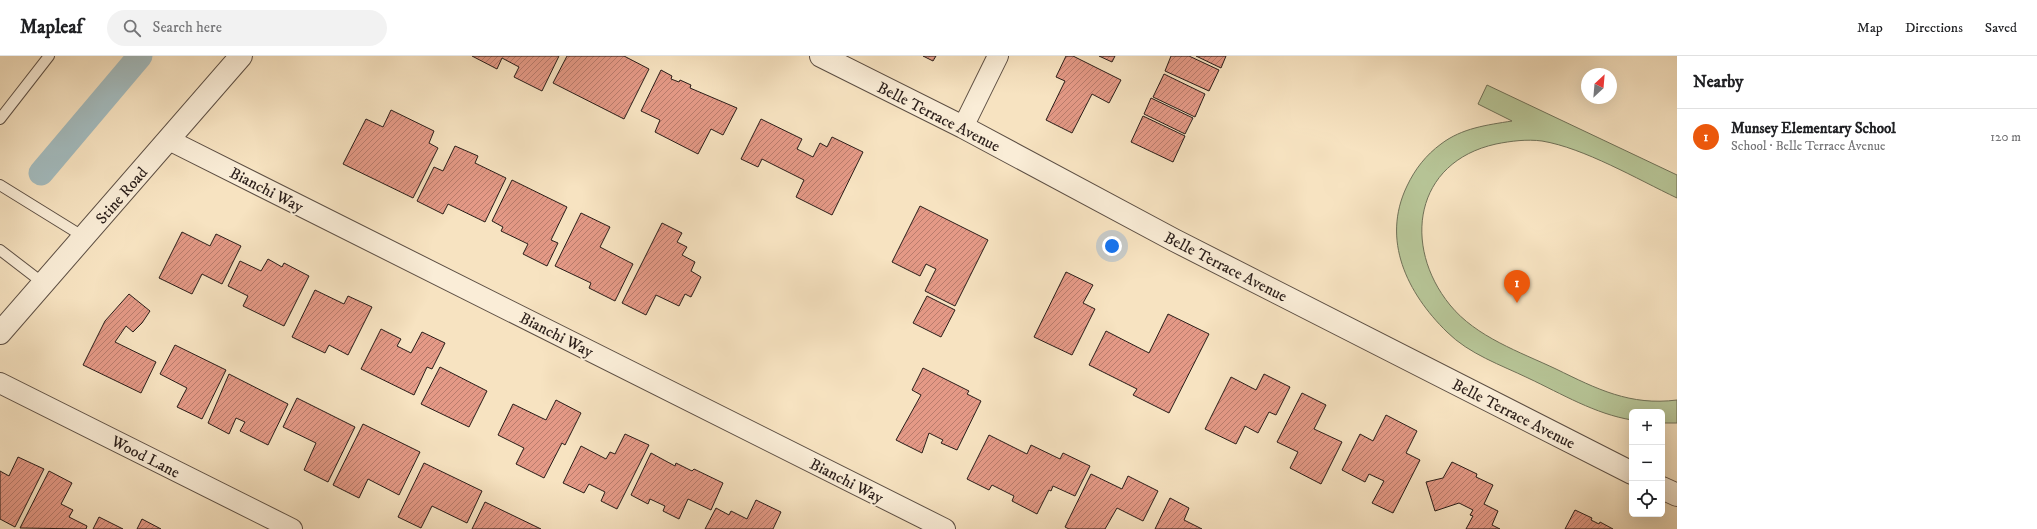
<!DOCTYPE html>
<meta charset="utf-8">
<style>
:root{--surface:#fff;--page:#f2f2f2;--text:#202124;--muted:#757577;--line:#e0e0e0;--accent:#ea580c}
body{margin:0;font-family:"IM FELL DW Pica",serif;background:var(--page);color:var(--text)}
.controls{position:absolute;right:12px;bottom:12px;display:grid;overflow:hidden;border-radius:6px;box-shadow:0 4px 16px #0002}
.controls button{width:36px;height:36px;display:grid;place-items:center;padding:0;border:0;border-bottom:1px solid var(--line);background:var(--surface);color:var(--text);font:20px sans-serif}
.compass{position:absolute;left:1581px;top:12px;width:36px;height:36px;border-radius:50%;background:var(--surface);box-shadow:0 4px 16px #0002;rotate:26deg}
.you{position:absolute;left:1112px;top:190px;width:14px;height:14px;margin:-10px;border:3px solid #fff;border-radius:50%;background:#1a73e8;box-shadow:0 0 0 6px #1a73e833}
.badge{display:grid;place-items:center;width:26px;height:26px;border-radius:50%;background:var(--accent);color:#fff;font-size:13px;font-weight:700}
.pin{position:absolute;translate:-50% -33px;filter:drop-shadow(0 1px 2px #0008)}
.pin::after{content:'';position:absolute;top:21px;width:14px;height:12px;background:inherit;clip-path:polygon(0 0,100% 0,50% 100%)}
.list{margin:0;padding:0;list-style:none}
h2{display:flex;justify-content:space-between;align-items:center;height:52px;margin:0;padding:0 16px;font-size:17px}
h2 small{font-size:13px;font-weight:400;color:var(--muted)}
.list li{display:grid;grid-template-columns:26px 1fr auto;gap:12px;align-items:center;box-sizing:border-box;height:56px;padding:0 16px;border-top:1px solid var(--line)}
.list b{display:block;font-size:15px;white-space:nowrap}
.list p{margin:0;font-size:13px;white-space:nowrap;color:var(--muted)}
.list em{font-size:13px;font-style:normal;color:var(--muted)}
.icon{flex:none;width:22px;height:22px;fill:none;stroke:currentColor;stroke-width:2;stroke-linecap:round;stroke-linejoin:round}
.map{position:relative;flex:none;width:1677px;height:473px;overflow:hidden}
header{display:flex;align-items:center;gap:24px;box-sizing:border-box;height:56px;padding:0 20px;background:var(--surface);border-bottom:1px solid var(--line)}
header strong{font-size:19px}
nav{display:flex;gap:22px;margin-inline-start:auto;font-size:14px}
.search{width:280px;height:36px;background:var(--page);display:flex;align-items:center;gap:10px;box-sizing:border-box;padding:0 14px;border-radius:22px;color:var(--muted);font-size:15px}
main{display:flex}
aside{flex:1;background:var(--surface)}
.map>svg:first-child{display:block}
</style>
<header>
<strong>Mapleaf</strong>
<div class="search"><svg class="icon" aria-label="search" viewBox="0 0 24 24"><circle cx="10" cy="10" r="6"/><path d="M15 15l6 6"/></svg>Search here</div>
<nav><a>Map</a><a>Directions</a><a>Saved</a></nav>
</header>
<main>
<div class="map">
<svg width="1677" height="473" viewBox="0 0 1677 473">
<defs>
<pattern id="building-hatch" width="6" height="6" patternUnits="userSpaceOnUse"><rect width="6" height="6" fill="#e49986"/><path d="M-1 1l2-2M0 6l6-6M5 7l2-2" fill="none" stroke="#b97c6d"/></pattern>
</defs>
<rect width="100%" height="100%" fill="#f7e3c1"/>
<filter id="stains"><feTurbulence type="fractalNoise" baseFrequency=".005" numOctaves="4"/><feColorMatrix values="0 0 0 0 .2 0 0 0 0 .09 0 0 0 0 .02 0 0 0 .5 -.17"/></filter>
<radialGradient id="worn" r=".72"><stop offset=".6" stop-color="#630" stop-opacity="0"/><stop offset="1" stop-color="#630" stop-opacity=".3"/></radialGradient>
<path fill="#b7c597" stroke="#707158" d="M1487 29 1677 119V142C1637 123 1584 92 1542 85 1527 83 1511 85 1496 88 1414 106 1402 190 1450 249 1476 281 1520 296 1556 313 1597 333 1630 350 1677 344V367H1662V356H1632V364C1595 358 1562 338 1528 322 1501 309 1469 298 1447 276 1407 237 1381 184 1407 130 1415 113 1426 99 1441 88 1462 72 1487 69 1512 65L1478 48Z"/>
<g fill="none" stroke-linecap="round" stroke-linejoin="round">
<polyline stroke="#a3bbbe" stroke-width="25" points="41,117 140,0"/>
</g>
<g fill="url(#building-hatch)" stroke="#291d19">
<polygon points="472,0 559,0 542,35 514,21 519,11 502,2 497,13"/>
<polygon points="567,0 624,0 649,13 624,63 553,27"/>
<polygon points="923,0 936,0 933,5"/>
<polygon points="1066,0 1073,0 1121,24 1109,47 1092,38 1072,77 1046,64 1065,25 1056,21"/>
<polygon points="1099,0 1115,0 1112,6"/>
<polygon points="1171,0 1189,0 1219,14 1209,35 1165,15"/>
<polygon points="1196,0 1226,0 1221,12"/>
<polygon points="661,14 672,20 671,23 679,26 680,24 691,29 690,32 737,52 723,79 711,73 698,98 655,76 660,64 641,55"/>
<polygon points="1164,18 1205,38 1195,61 1153,41"/>
<polygon points="1151,42 1193,62 1185,78 1144,58"/>
<polygon points="391,54 434,75 429,87 438,92 413,142 343,108 366,63 383,71"/>
<polygon points="1143,60 1185,80 1173,106 1131,86"/>
<polygon points="761,63 802,83 797,93 813,101 820,87 827,91 832,81 863,96 832,159 796,141 804,124 762,103 758,111 741,103"/>
<polygon points="455,90 478,100 475,107 506,122 485,166 448,148 443,158 417,145 434,111 443,115"/>
<polygon points="512,124 567,151 551,184 558,187 547,210 523,198 528,188 501,175 503,171 492,165"/>
<polygon points="920,150 988,184 955,250 925,235 936,213 926,208 920,220 892,206"/>
<polygon points="581,157 610,171 600,191 633,208 615,245 589,232 591,227 555,210"/>
<polygon points="662,167 682,177 677,186 687,191 682,199 695,206 691,215 701,221 691,241 685,238 679,250 656,239 646,259 622,247"/>
<polygon points="182,176 210,190 216,178 241,190 222,228 202,218 192,238 159,222"/>
<polygon points="268,203 282,211 284,207 309,220 284,270 243,250 248,240 228,230 240,205 261,215"/>
<polygon points="1066,216 1093,229 1083,247 1095,253 1072,299 1034,281"/>
<polygon points="315,234 344,248 348,240 372,251 348,299 329,289 325,297 292,281"/>
<polygon points="129,238 150,255 142,267 133,276 126,270 115,286 156,306 141,337 83,309 105,265"/>
<polygon points="927,240 955,254 941,281 913,267"/>
<polygon points="1168,258 1209,278 1169,357 1133,339 1137,333 1089,309 1106,275 1149,297"/>
<polygon points="381,273 401,283 397,290 411,297 422,276 445,287 432,313 427,311 414,339 361,313"/>
<polygon points="175,289 226,314 202,363 177,351 187,332 160,318"/>
<polygon points="440,311 487,335 469,371 421,348"/>
<polygon points="923,312 969,335 967,338 981,345 957,394 941,387 943,384 929,377 922,397 896,384 921,339 912,334"/>
<polygon points="229,318 288,348 268,389 240,375 245,366 236,362 229,378 208,367"/>
<polygon points="1264,318 1290,331 1276,359 1269,356 1258,377 1245,370 1236,388 1205,373 1231,321 1256,334"/>
<polygon points="1302,337 1326,349 1314,373 1342,386 1321,428 1290,412 1298,396 1277,386"/>
<polygon points="297,342 355,371 328,426 304,414 316,387 283,371"/>
<polygon points="556,344 581,357 565,389 562,387 544,422 516,408 524,392 498,379 513,348 546,364"/>
<polygon points="1386,359 1417,375 1406,397 1420,404 1393,457 1372,447 1384,425 1369,418 1365,426 1342,414 1360,378 1373,385"/>
<polygon points="363,368 420,396 399,439 368,423 359,442 333,429"/>
<polygon points="625,378 649,389 617,453 601,445 605,436 589,428 584,437 563,427 581,390 606,403 610,396 615,398"/>
<polygon points="989,379 1027,398 1031,389 1060,403 1063,397 1090,410 1075,440 1053,430 1051,435 1049,434 1037,458 1012,445 1014,440 992,429 989,434 967,423"/>
<polygon points="651,397 675,410 676,407 692,415 694,413 723,427 711,454 688,443 679,463 663,455 665,450 650,443 648,448 631,439"/>
<polygon points="18,401 44,413 15,471 0,463 0,415 9,420"/>
<polygon points="1452,406 1477,418 1476,421 1493,429 1484,448 1498,455 1492,469 1500,473 1466,473 1473,460 1470,459 1473,454 1459,447 1435,455 1426,426 1443,422"/>
<polygon points="424,407 482,435 467,467 432,450 421,472 398,461"/>
<polygon points="49,415 72,427 61,448 73,454 69,461 87,470 86,473 20,472"/>
<polygon points="1091,418 1122,433 1128,420 1158,435 1143,465 1117,452 1105,473 1069,473 1065,471"/>
<polygon points="1170,442 1189,452 1184,464 1202,473 1155,473"/>
<polygon points="756,444 781,456 773,473 705,473 716,452 729,459 731,455 747,463"/>
<polygon points="485,446 541,473 472,473"/>
<polygon points="1575,454 1592,462 1591,464 1599,468 1600,466 1613,473 1565,473"/>
<polygon points="99,461 123,473 93,473"/>
<polygon points="142,463 161,473 137,473"/>
</g>
<g fill="none" stroke-linecap="round" stroke-linejoin="round">
<defs>
<g id="service">
<polyline points="0,63 49,0"/>
<polyline points="0,129 84,181"/>
<polyline points="0,194 43,227"/>
</g>
<g id="minor">
<polyline points="963,71 998,0"/>
<polyline points="169,84 945,473"/>
<polyline points="0,327 292,473"/>
</g>
<g id="tertiary">
<polyline points="821,0 963,71 1174,184 1632,417"/>
<polyline points="0,277 241,0"/>
<polyline points="1662,432 1677,439"/>
</g>
</defs>
<use href="#service" stroke="#5c4e43" stroke-width="12"/>
<use href="#minor" stroke="#5c4e43" stroke-width="22"/>
<use href="#tertiary" stroke="#5c4e43" stroke-width="24"/>
<use href="#service" stroke="#faedd7" stroke-width="10"/>
<use href="#minor" stroke="#faedd7" stroke-width="20"/>
<use href="#tertiary" stroke="#faedd7" stroke-width="22"/>
</g>
<g text-anchor="middle" stroke-width="4" stroke-linejoin="round" paint-order="stroke">
<g font-size="16" fill="#291d19" stroke="#faedd7">
<text transform="translate(939 60) rotate(27)" y="6">Belle Terrace Avenue</text>
<text transform="translate(267 133) rotate(27)" y="6">Bianchi Way</text>
<text transform="translate(121 139) rotate(-49)" y="6">Stine Road</text>
<text transform="translate(1226 210) rotate(27)" y="6">Belle Terrace Avenue</text>
<text transform="translate(557 278) rotate(27)" y="6">Bianchi Way</text>
<text transform="translate(1514 357) rotate(27)" y="6">Belle Terrace Avenue</text>
<text transform="translate(146 400) rotate(27)" y="6">Wood Lane</text>
<text transform="translate(847 424) rotate(27)" y="6">Bianchi Way</text>
</g>
</g>
<rect width="100%" height="100%" filter="url(#stains)"/>
<rect width="100%" height="100%" fill="url(#worn)"/>
</svg>
<div class="controls">
<button>+</button>
<button>−</button>
<button><svg class="icon" aria-label="locate" viewBox="0 0 24 24"><circle cx="12" cy="12" r="6"/><path d="M12 2v4M12 18v4M2 12h4M18 12h4"/></svg></button>
</div>
<svg class="compass" viewBox="-18 -18 36 36"><path d="M0-13l5 13h-10z" fill="#e53935"/><path d="M0 13l5-13h-10z" fill="#757577"/></svg>
<div class="you"></div>
<div class="pin badge" style="left:1517px;top:247px">1</div>
</div>
<aside>
<h2>Nearby<small></small></h2>
<ul class="list">
<li><span class="badge">1</span><div><b>Munsey Elementary School</b><p>School · Belle Terrace Avenue</p></div><em>120 m</em></li>
</ul>
</aside>
</main>
